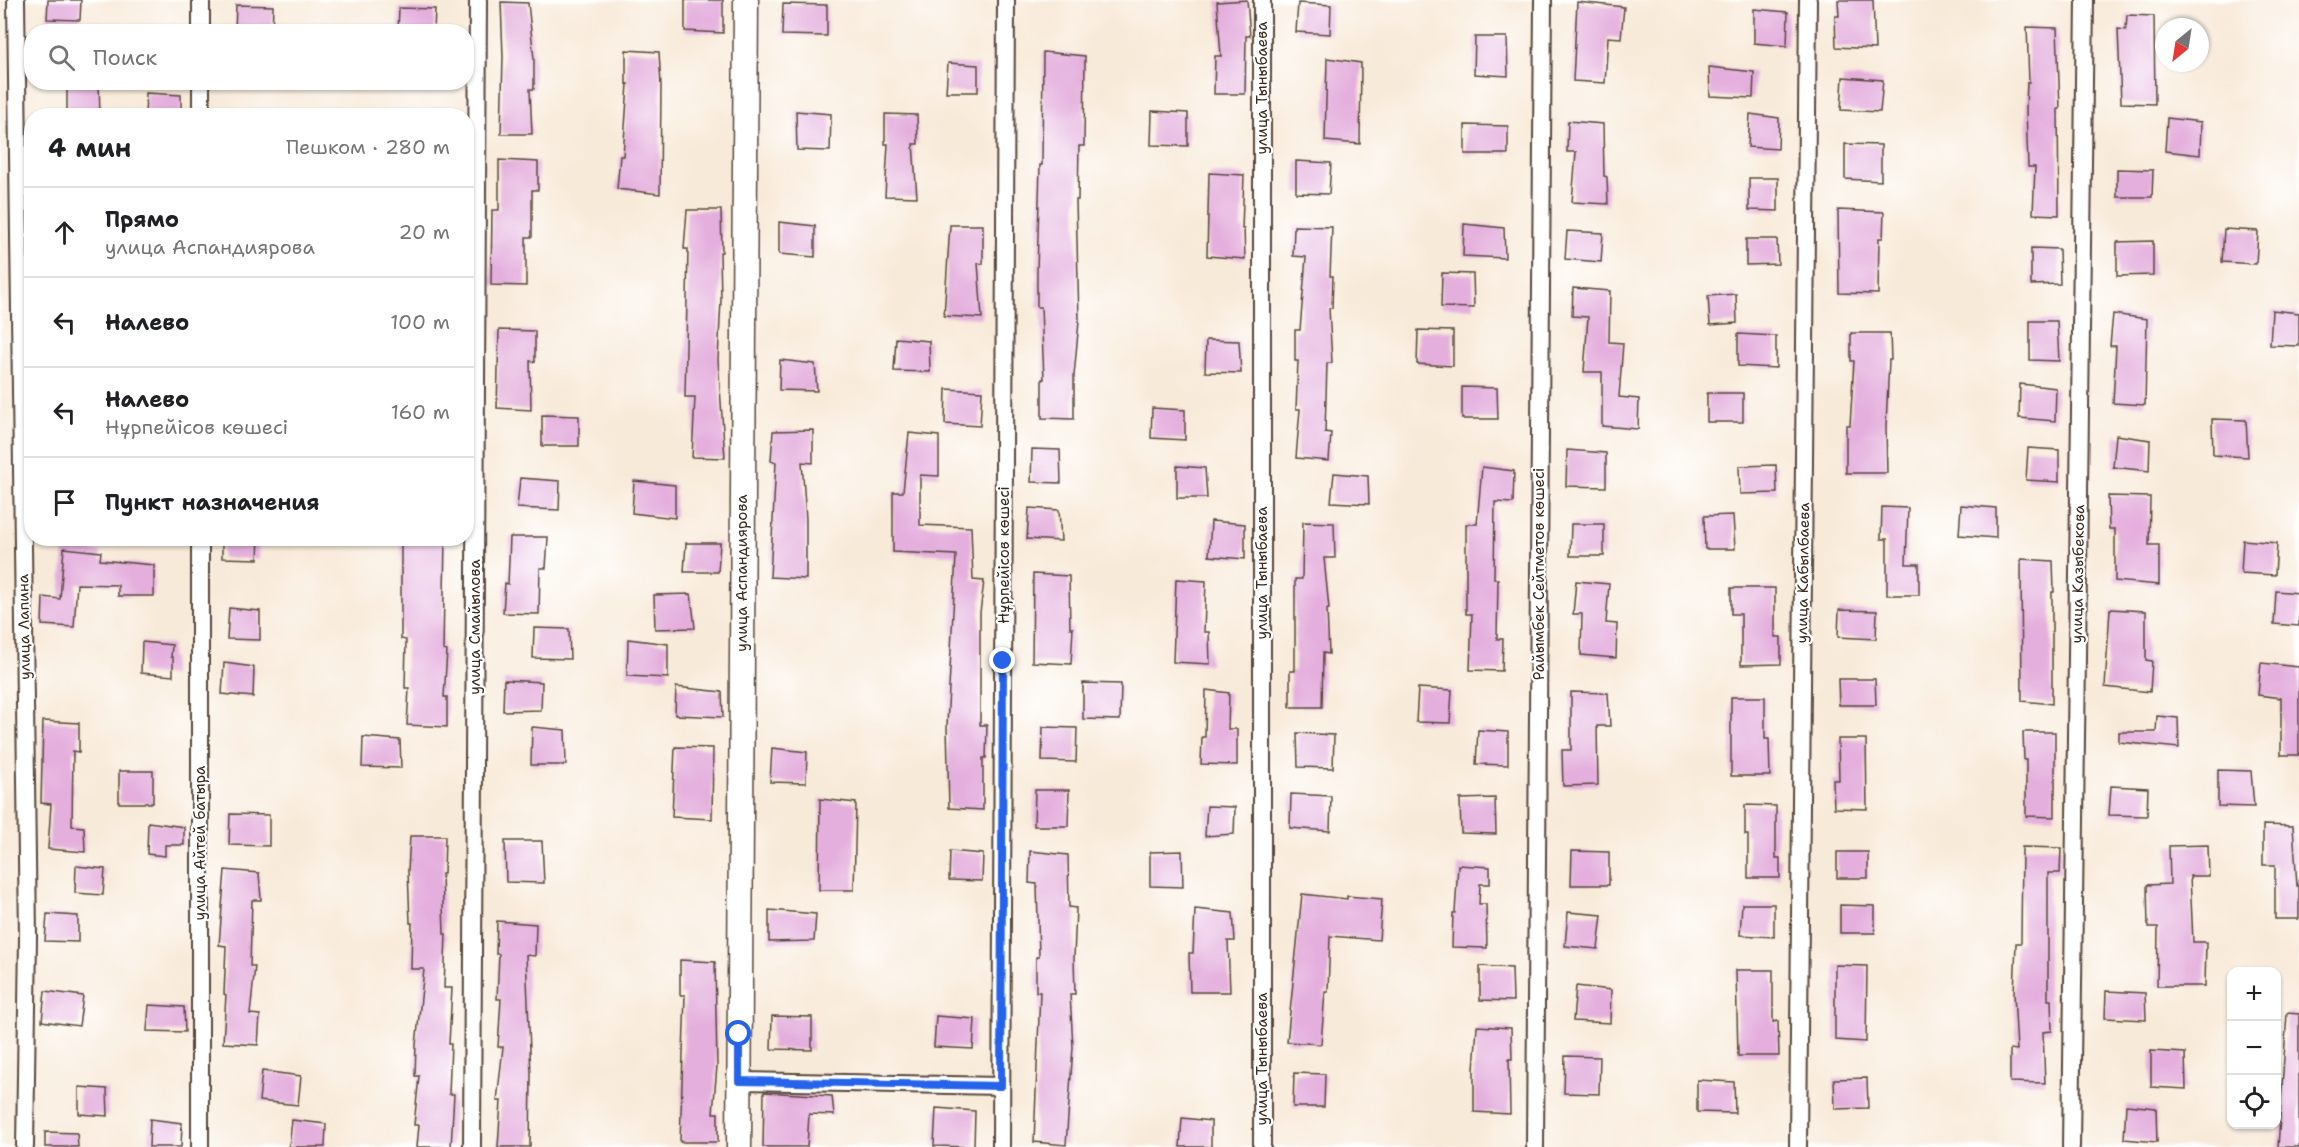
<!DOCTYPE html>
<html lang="ru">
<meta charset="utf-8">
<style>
:root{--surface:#fff;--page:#f6f6f6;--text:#202124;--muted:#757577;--line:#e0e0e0}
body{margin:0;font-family:"Shantell Sans",sans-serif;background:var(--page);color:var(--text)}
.controls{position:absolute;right:18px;bottom:18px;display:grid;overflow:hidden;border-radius:12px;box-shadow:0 2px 4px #0004}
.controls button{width:54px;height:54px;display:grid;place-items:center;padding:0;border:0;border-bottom:2px solid var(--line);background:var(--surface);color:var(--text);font:30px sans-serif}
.compass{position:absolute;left:2155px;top:18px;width:54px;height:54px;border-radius:50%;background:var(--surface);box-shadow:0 2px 4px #0004;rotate:210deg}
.stop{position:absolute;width:18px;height:18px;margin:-14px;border:4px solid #2563eb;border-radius:50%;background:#fff}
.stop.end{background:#2563eb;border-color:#fff;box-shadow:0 2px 6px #0008}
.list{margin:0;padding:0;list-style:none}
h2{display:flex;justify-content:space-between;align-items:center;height:78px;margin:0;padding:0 24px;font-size:26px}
h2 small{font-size:20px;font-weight:400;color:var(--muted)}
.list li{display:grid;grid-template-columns:39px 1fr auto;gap:18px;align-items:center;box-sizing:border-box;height:90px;padding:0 24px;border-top:2px solid var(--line)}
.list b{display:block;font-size:22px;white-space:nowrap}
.list p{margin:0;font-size:20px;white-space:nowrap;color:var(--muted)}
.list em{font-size:20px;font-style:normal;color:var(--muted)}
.icon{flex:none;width:33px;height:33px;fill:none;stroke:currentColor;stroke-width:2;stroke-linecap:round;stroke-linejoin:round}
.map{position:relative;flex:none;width:2299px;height:1147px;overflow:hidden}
.search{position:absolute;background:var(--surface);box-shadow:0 2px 4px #0004;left:24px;top:24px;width:450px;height:66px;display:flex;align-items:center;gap:15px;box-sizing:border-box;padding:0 21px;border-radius:24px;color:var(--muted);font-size:22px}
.panel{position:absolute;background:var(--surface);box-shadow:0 2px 4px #0004;left:24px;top:108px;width:450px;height:438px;border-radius:24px}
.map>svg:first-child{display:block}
</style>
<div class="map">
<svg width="2299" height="1147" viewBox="0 0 2299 1147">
<rect width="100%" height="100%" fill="#fff"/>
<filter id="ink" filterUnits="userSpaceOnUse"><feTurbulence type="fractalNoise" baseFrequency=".0167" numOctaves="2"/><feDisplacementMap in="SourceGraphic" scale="12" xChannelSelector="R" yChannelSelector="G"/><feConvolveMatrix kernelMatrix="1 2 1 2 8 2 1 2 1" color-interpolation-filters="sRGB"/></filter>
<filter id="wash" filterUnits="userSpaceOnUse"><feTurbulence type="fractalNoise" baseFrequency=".008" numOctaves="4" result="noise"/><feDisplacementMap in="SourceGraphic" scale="24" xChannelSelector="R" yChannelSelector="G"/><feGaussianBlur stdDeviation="1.35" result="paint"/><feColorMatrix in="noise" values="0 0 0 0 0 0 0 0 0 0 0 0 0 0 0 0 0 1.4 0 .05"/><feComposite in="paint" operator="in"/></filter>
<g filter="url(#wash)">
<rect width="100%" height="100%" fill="#f8ead9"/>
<g id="blocks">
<g fill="#e4afdd">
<polygon points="48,0 81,0 80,20 47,19"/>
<polygon points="685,0 723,0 723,33 685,31"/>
<polygon points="1247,0 1250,36 1246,36 1245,94 1214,94 1215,56 1221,56 1217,2"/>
<polygon points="1838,0 1873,0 1875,49 1836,47 1835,16 1839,16"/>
<polygon points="501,2 528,3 534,59 534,89 530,89 532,134 501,134 503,57"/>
<polygon points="1577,2 1624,7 1621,38 1608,37 1605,83 1573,81"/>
<polygon points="1298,3 1331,5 1330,34 1296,32"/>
<polygon points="783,4 827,5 827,36 782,35"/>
<polygon points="236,5 273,6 272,32 235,32"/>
<polygon points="399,8 435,9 434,32 398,32"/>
<polygon points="1754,9 1788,12 1787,46 1754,43"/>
<polygon points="2127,15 2154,16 2155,104 2121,103 2118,29 2126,30"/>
<polygon points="2027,27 2057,28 2060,109 2058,109 2059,215 2033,214 2035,167 2028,167 2026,109 2027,82 2029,82"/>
<polygon points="1475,37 1507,37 1508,76 1474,74"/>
<polygon points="626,50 659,52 661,86 660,194 617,189 620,156 623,156 628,84 626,84"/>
<polygon points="1043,52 1085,56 1084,146 1079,146 1078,200 1076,200 1079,321 1074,376 1074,419 1042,418 1042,379 1044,379 1041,307 1037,307 1037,272 1040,165 1042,165"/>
<polygon points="1327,58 1361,63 1360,144 1325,141"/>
<polygon points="948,63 978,65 978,92 946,92"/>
<polygon points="1709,67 1754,72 1753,98 1710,96"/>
<polygon points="1843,77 1883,80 1880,112 1841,110"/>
<polygon points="67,82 99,82 100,116 67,116"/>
<polygon points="146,93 181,95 181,116 145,116"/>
<polygon points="796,111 831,114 830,151 797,150"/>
<polygon points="1152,111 1188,113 1188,146 1151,145"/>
<polygon points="885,114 917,115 918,144 913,144 917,197 885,196 888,144 885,144"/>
<polygon points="1750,114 1779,118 1778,149 1748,147"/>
<polygon points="2167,118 2201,122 2200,155 2165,151"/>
<polygon points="1568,121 1603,124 1604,176 1607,177 1608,204 1572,202 1576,152 1567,152"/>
<polygon points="1465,125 1508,126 1508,154 1465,154"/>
<polygon points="1845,144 1881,145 1881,181 1845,179"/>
<polygon points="499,160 538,162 538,190 532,190 532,237 526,237 526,286 491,285 492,210 499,210"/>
<polygon points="1296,161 1331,163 1329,194 1296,193"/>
<polygon points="2117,169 2153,170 2152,197 2117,197"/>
<polygon points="1209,173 1244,175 1242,229 1244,229 1245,259 1207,256"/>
<polygon points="1749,178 1778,178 1778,211 1749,210"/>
<polygon points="687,210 721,210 722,252 720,252 721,300 718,360 725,458 692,457 695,397 685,397 688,249 684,249"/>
<polygon points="1838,210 1884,212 1883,238 1879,238 1878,294 1839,293"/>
<polygon points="779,222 815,226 815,257 779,254"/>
<polygon points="1464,224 1504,228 1505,258 1463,256"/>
<polygon points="950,225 983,225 983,264 978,263 982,318 944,316"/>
<polygon points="1294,226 1332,227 1330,276 1333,276 1332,308 1329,308 1332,363 1327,363 1325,432 1331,433 1329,461 1296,458 1300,409 1296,409 1298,361 1295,361 1295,330 1300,330 1306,257 1293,256"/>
<polygon points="2224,229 2258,231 2256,264 2222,262"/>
<polygon points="1567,231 1603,233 1601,262 1565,259"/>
<polygon points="1746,239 1777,239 1778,264 1746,265"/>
<polygon points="2153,241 2153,275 2117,276 2117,242"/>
<polygon points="2031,248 2059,249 2060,284 2031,285"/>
<polygon points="1442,273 1473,274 1474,308 1441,307"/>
<polygon points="1573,288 1610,291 1609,342 1623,343 1619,397 1639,399 1638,429 1602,426 1602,372 1584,372 1588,317 1572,316"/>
<polygon points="1736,294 1737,323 1710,325 1708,296"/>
<polygon points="2272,310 2299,313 2299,346 2270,345"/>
<polygon points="2113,314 2147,319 2145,405 2113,403 2116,346 2110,346"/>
<polygon points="2030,321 2057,321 2059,361 2030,360"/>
<polygon points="499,330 535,331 535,362 530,361 531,410 497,408"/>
<polygon points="1418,330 1453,331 1453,366 1417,364"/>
<polygon points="1851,333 1890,333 1891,360 1889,360 1886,426 1887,473 1846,473 1846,425 1850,425 1854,361 1851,361"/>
<polygon points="1738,334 1776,336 1776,368 1738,366"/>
<polygon points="896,338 929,341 930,372 894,371"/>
<polygon points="1206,340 1239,341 1241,373 1205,372"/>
<polygon points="780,360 815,364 817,391 779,390"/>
<polygon points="2020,384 2056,388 2055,421 2019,418"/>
<polygon points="1462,387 1497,388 1498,419 1462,419"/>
<polygon points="946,389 982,391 980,426 945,424"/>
<rect x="1707" y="393" width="36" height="29"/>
<polygon points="1152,408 1185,410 1185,440 1151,438"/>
<polygon points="542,415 579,416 579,446 542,446"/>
<polygon points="2212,419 2246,420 2248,457 2213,455"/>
<polygon points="813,430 813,463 802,462 806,519 806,579 770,577 776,462 771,461 773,431"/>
<polygon points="909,433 939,436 939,476 920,475 920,525 971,527 973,580 984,581 980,613 980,725 987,725 986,758 983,758 983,810 949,808 947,726 956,555 893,552 893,492 903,492"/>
<polygon points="2116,435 2150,440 2149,471 2113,467"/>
<polygon points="2028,448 2059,450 2059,482 2026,480"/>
<polygon points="1032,449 1060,450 1061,483 1031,482"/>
<polygon points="1567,450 1606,453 1606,487 1566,486"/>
<polygon points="1776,465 1777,493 1740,494 1739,466"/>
<polygon points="1177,466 1205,468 1207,498 1177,498"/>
<polygon points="1482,467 1514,471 1513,503 1495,502 1494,579 1498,579 1497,639 1503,639 1502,671 1470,670 1472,614 1466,614 1466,524 1477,524"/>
<polygon points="1334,473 1368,476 1369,504 1331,502"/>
<polygon points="520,478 560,481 559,510 517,508"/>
<polygon points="634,481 675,485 675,518 632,513"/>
<polygon points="2108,496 2150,497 2149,545 2159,545 2159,585 2115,581 2115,529 2109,529"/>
<polygon points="1961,505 1996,508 1996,538 1959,535"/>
<polygon points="1882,507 1908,508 1906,564 1919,564 1919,595 1887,595 1887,539 1881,539"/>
<polygon points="1029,508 1059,510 1061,541 1027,539"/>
<polygon points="1733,515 1735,549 1705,549 1704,516"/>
<polygon points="1211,521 1245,524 1245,559 1209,556"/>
<polygon points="1303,522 1334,523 1335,558 1324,558 1329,609 1327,609 1329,654 1323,653 1322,707 1290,707 1290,671 1295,671 1295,579 1302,579"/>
<polygon points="1571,524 1604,524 1604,556 1570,556"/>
<polygon points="510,537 548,537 546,568 540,568 539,614 503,613 505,583 508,584"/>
<polygon points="222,538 259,538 258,559 222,558"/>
<polygon points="401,538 445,538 443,650 447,651 444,697 447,697 447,727 407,725 409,688 405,688 406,640 401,639"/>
<polygon points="2243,540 2277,543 2275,575 2241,573"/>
<polygon points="686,543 720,543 718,572 684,572"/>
<polygon points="64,548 101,552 100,560 154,565 154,596 118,596 118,585 77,584 74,627 42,625 43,597 60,599"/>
<polygon points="2021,559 2053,561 2054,592 2052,592 2052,704 2022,701"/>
<polygon points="1033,574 1069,576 1070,628 1073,628 1071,664 1032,662"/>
<polygon points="1176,579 1206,581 1204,632 1209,632 1210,664 1173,662"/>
<polygon points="1576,581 1609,584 1606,623 1617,624 1616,658 1581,655 1582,614 1573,614"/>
<polygon points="1731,588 1775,588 1775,637 1781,637 1781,664 1741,665 1741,614 1731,614"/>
<polygon points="2276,591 2299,593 2299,626 2274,624"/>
<polygon points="691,594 695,628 655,629 654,595"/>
<polygon points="229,608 260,611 260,640 227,639"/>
<polygon points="2110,609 2146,611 2146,660 2152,661 2150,692 2105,687"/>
<polygon points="1839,610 1877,611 1876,639 1838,637"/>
<polygon points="534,628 569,629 570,659 533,658"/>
<polygon points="628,639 668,644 668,678 627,676"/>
<polygon points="142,642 172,645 171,657 173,657 173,676 141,673"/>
<polygon points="224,663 254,667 253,697 222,694"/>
<polygon points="2261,663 2299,667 2299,755 2281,755 2281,698 2258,695"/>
<polygon points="1838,679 1875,679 1876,705 1839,705"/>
<polygon points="504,680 542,682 541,710 503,711"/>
<polygon points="1083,683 1121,684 1120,720 1083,719"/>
<polygon points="676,687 722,692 723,717 675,715"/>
<polygon points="1418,688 1452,690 1450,723 1416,722"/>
<polygon points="1206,690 1229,693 1228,729 1237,729 1237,765 1201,764 1202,737 1205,737"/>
<polygon points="1571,692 1608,693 1610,726 1597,726 1598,785 1563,786 1562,750 1571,750"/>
<polygon points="1731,697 1765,697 1765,739 1769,739 1770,776 1731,776"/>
<polygon points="2157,716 2178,718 2179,748 2119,742 2119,732 2156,732"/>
<polygon points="43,721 79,723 79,752 73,751 72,826 84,827 85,852 48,849 51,804 41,803"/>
<polygon points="532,727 565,730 566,765 531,765"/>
<polygon points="1043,727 1077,728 1076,762 1042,761"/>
<polygon points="1478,730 1508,732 1508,765 1476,764"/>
<polygon points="2023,732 2055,732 2055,817 2026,816 2026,760 2024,760"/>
<polygon points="1297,733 1334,735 1333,768 1298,767"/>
<polygon points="363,737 400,740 401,768 362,767"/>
<polygon points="1838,739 1866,739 1867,809 1834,808 1833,780 1839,780"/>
<polygon points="675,747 713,748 712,819 672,817"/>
<polygon points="772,748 807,752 806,783 770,782"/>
<polygon points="2218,770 2251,771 2254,807 2218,806"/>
<rect x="119" y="771" width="34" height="32"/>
<polygon points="2111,786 2148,788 2147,816 2109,815"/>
<polygon points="1035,790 1069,790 1068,826 1034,826"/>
<polygon points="1291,794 1331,796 1330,831 1290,828"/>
<polygon points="1495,798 1496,834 1461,833 1460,799"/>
<polygon points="820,799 856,803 854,890 819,890"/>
<polygon points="1745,805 1776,806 1776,858 1780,858 1780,878 1748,878 1748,835 1745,835"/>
<polygon points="1207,806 1235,807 1234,834 1205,836"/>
<polygon points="230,814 269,815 269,846 229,845"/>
<polygon points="148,822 184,827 184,845 165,845 165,856 147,854"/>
<polygon points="2263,825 2293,826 2297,886 2299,886 2299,919 2275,919 2275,865 2263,865"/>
<polygon points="410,836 445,836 444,874 442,874 444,934 446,934 444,988 452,988 449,1044 451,1044 449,1094 454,1094 451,1147 417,1147 419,1125 414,1125 419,1076 415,1076 416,1045 424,969 411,969 412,923 410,923 408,871"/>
<polygon points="505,841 542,841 544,883 506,882"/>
<polygon points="2208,845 2209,876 2190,876 2193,942 2206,942 2205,986 2157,986 2158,927 2148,927 2147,885 2170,884 2169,846"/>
<polygon points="2022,847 2061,848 2060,873 2048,873 2048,1000 2051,1000 2052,1031 2043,1032 2045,1083 2010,1082 2010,1049 2017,1050 2014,993 2016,943 2021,943"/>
<polygon points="950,851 983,854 982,881 949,880"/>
<polygon points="1030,851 1068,855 1069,907 1076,908 1074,959 1075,994 1070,994 1073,1047 1066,1145 1034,1142 1040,992 1036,992 1036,957 1039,957 1037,884 1029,883"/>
<polygon points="1182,851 1183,887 1150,886 1150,852"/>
<polygon points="1572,851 1609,852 1609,885 1571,885"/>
<rect x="1837" y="852" width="31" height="26"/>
<polygon points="1458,865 1490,867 1490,884 1480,884 1479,904 1486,904 1487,948 1452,947 1453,913 1455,913"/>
<polygon points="76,866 105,869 103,895 75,893"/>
<polygon points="225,870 259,873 261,900 252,900 250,966 255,966 250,1014 260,1015 258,1045 223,1043 226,995 224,994 226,946 219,945"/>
<polygon points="1302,894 1347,899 1347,896 1382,899 1379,940 1330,936 1328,992 1325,992 1321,1044 1287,1042"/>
<polygon points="1742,904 1774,904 1774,937 1740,935"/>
<polygon points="1840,905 1875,906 1875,933 1840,933"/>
<polygon points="1195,909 1233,913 1235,941 1228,941 1230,992 1190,992 1189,953 1193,953"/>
<polygon points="769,910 816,914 814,941 769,942"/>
<polygon points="1568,912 1602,915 1598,949 1565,946"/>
<polygon points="47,914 78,916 78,942 45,941"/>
<polygon points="497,921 536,924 535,956 526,955 531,1075 530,1147 498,1147 501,1101 497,1101 503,1047 498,1047 501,999 497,999 499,954 496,954"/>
<polygon points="680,960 715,962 717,1066 713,1113 718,1113 718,1142 680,1142 685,995 680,995"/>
<polygon points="1835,965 1867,966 1866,1042 1835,1040"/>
<polygon points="1480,966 1512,968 1513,1001 1480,1000"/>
<polygon points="1736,970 1773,970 1773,1022 1778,1021 1779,1056 1738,1056"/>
<polygon points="1576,986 1611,990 1610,1023 1573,1021"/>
<polygon points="45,991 83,996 79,1026 42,1021"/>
<polygon points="2106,991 2145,993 2146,1020 2105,1018"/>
<polygon points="149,1005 184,1007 185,1032 147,1031"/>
<polygon points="2287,1013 2299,1014 2299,1147 2278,1147"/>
<polygon points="772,1016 812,1017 812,1050 771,1049"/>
<polygon points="936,1016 975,1019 973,1049 934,1047"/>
<polygon points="1477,1026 1511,1028 1512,1059 1509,1059 1510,1114 1474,1112 1474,1070"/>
<polygon points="2151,1051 2185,1053 2186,1089 2151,1087"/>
<polygon points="1565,1056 1600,1057 1599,1094 1564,1093"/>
<polygon points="262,1071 301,1076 298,1105 259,1101"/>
<polygon points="1294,1073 1325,1074 1324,1107 1293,1107"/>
<polygon points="1867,1078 1868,1108 1835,1109 1834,1079"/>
<polygon points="1697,1080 1734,1082 1735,1113 1697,1112"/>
<polygon points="79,1087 107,1089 108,1116 79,1114"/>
<polygon points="764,1092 832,1096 834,1115 809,1114 807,1147 763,1147"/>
<polygon points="2126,1105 2156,1108 2157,1142 2124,1139"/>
<polygon points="936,1108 975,1111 974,1147 934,1146"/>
<polygon points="1182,1118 1211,1121 1211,1147 1180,1147"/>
<polygon points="150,1119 182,1123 181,1147 149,1147"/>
<polygon points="292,1120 326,1124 325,1147 289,1147"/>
<polygon points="45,1132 77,1133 78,1147 45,1147"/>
</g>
</g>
</g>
<g filter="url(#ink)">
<use href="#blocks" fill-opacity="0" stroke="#57473a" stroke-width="1.5"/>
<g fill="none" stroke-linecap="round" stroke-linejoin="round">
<defs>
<g id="street">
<polyline points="16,0 28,937 25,1147"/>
<polyline points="1262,0 1262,1147"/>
<polyline points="201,32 201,0"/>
<polyline points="201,116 201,82"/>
<polyline points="739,1081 1001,1086"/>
<polyline points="200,1147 200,538"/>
<polyline points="472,1147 478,0"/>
<polyline points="1001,1147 1006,0"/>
<polyline points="1535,1147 1543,0"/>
<polyline points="1798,1147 1808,0"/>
<polyline points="2071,1147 2085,0"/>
</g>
<polyline id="secondary" points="739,1147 746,0"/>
</defs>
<use href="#street" stroke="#57473a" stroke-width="20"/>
<use href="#secondary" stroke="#57473a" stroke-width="27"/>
<use href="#street" stroke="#fff" stroke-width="16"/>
<use href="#secondary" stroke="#fff" stroke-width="24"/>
</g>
</g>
<g fill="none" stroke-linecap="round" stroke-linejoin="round" filter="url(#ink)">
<polyline stroke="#2563eb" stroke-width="8" points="739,1034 739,1081 1001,1086 1003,661"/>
</g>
<g text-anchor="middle" stroke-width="4.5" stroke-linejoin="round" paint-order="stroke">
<g font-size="15" fill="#3b2a1e" stroke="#fff">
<text transform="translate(1262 88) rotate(-90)" y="5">улица Тыныбаева</text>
<text transform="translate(1004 555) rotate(-90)" y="5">Нұрпейісов көшесі</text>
<text transform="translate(742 573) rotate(-90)" y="5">улица Аспандиярова</text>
<text transform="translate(1262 573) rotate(-90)" y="5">улица Тыныбаева</text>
<text transform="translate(1803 573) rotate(-89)" y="5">улица Кабылбаева</text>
<text transform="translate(1539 574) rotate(-90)" y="5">Райымбек Сейтметов көшесі</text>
<text transform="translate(2078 574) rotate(-89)" y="5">улица Казыбекова</text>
<text transform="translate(24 627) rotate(-91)" y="5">улица Лапина</text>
<text transform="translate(475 627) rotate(-90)" y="5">улица Смайылова</text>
<text transform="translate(200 843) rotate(-90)" y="5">улица Айтей батыра</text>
<text transform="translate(1262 1059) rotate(-90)" y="5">улица Тыныбаева</text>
</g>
</g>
</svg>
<div class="controls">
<button>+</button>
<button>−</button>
<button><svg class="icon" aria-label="locate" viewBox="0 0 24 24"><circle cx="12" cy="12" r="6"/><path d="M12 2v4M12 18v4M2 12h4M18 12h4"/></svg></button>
</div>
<svg class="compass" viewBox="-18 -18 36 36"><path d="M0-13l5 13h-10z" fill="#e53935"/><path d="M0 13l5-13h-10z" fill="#757577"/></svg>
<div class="stop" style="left:739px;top:1034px"></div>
<div class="stop end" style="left:1003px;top:661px"></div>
<div class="search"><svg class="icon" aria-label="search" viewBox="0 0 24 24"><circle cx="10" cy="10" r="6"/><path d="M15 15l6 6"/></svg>Поиск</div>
<section class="panel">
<h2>4 мин<small>Пешком · 280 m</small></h2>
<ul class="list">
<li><svg class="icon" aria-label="ahead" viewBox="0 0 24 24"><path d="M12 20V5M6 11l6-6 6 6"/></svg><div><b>Прямо</b><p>улица Аспандиярова</p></div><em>20 m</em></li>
<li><svg class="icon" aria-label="left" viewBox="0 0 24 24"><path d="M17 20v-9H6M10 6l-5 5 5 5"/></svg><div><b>Налево</b></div><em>100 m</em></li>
<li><svg class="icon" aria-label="left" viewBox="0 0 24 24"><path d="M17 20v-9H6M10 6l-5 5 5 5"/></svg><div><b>Налево</b><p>Нұрпейісов көшесі</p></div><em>160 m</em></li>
<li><svg class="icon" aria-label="arrive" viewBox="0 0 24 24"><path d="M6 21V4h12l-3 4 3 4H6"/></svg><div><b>Пункт назначения</b></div></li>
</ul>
</section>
</div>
